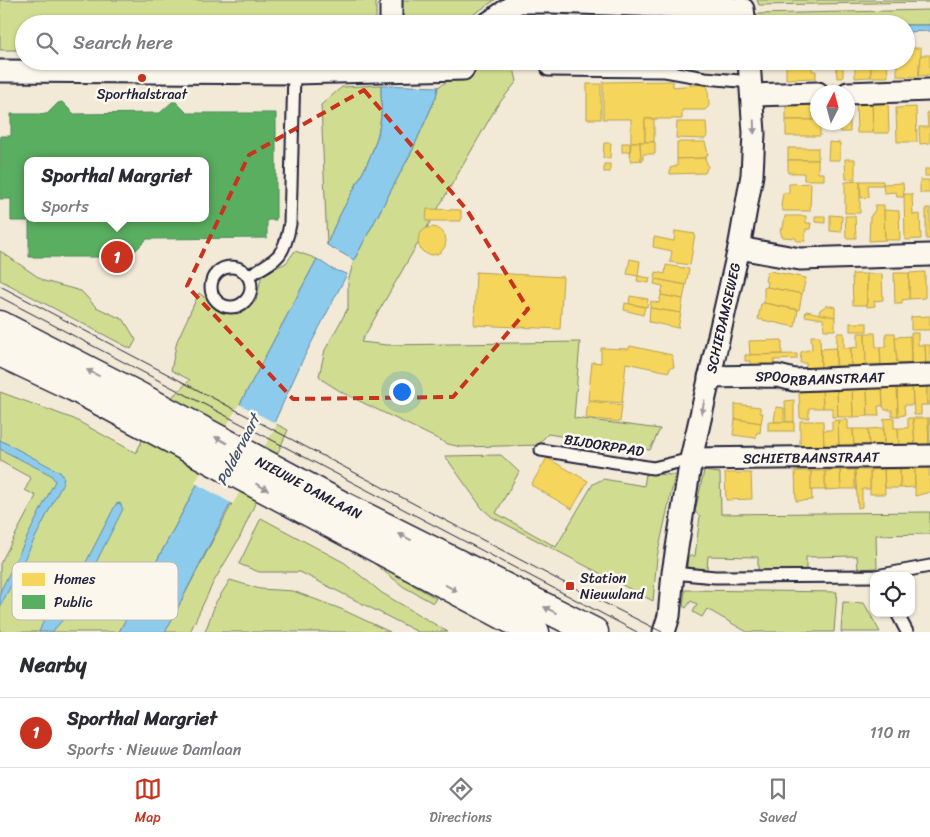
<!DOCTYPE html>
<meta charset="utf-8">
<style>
:root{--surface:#fff;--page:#f2f2f3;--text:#2b2b33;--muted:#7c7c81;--line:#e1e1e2;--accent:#c8321e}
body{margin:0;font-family:Sriracha,sans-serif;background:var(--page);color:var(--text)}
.controls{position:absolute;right:15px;bottom:15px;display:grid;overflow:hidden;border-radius:10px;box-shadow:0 1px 4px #0004}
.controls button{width:45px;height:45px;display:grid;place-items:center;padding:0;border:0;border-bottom:1px solid var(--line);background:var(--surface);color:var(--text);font:25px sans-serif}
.compass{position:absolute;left:810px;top:85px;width:45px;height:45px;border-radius:50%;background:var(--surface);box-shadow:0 1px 4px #0004;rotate:6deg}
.you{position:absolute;left:401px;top:391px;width:18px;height:18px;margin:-12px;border:4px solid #fff;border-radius:50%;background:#1a73e8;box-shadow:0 0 0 8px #1a73e833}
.badge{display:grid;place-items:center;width:32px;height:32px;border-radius:50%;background:var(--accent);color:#fff;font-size:16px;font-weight:700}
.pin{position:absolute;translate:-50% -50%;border:2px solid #fff;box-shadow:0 1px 5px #0006}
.popup{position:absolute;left:24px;top:157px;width:185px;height:65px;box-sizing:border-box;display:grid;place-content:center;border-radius:10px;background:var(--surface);filter:drop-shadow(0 1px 4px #0005);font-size:16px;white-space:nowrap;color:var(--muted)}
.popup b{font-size:19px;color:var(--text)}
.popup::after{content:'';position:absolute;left:50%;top:100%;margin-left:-10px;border:10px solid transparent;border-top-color:var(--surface)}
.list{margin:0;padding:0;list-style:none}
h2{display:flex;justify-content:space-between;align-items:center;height:65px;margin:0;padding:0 20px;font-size:21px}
h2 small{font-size:16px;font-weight:400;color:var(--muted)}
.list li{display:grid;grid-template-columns:32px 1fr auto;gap:15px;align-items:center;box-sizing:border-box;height:70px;padding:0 20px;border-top:1px solid var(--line)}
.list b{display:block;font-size:19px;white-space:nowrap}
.list p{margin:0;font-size:16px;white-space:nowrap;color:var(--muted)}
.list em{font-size:16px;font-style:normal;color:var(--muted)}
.icon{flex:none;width:28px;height:28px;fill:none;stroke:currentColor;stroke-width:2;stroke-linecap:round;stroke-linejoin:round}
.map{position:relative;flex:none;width:930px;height:632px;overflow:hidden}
.search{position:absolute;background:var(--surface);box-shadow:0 1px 4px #0004;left:15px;right:15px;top:15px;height:55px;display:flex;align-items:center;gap:12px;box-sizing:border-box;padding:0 18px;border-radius:28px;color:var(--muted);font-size:19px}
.sheet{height:135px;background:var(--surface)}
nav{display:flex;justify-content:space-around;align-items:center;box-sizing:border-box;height:70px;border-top:1px solid var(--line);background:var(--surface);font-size:14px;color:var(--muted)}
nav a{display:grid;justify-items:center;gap:2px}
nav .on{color:var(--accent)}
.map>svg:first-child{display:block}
</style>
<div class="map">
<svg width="930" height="632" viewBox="0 0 930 632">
<rect width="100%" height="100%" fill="#f2ead7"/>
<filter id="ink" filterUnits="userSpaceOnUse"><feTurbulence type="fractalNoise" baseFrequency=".02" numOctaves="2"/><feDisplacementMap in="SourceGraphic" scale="10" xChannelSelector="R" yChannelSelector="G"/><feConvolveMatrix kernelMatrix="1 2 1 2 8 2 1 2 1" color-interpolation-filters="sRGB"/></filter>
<g filter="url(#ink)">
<g fill="#d0dd90" stroke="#798066">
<polygon points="0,0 376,0 376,24 24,24 24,50 0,50"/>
<polygon points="398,0 495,0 474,14 468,24 398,24"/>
<polygon points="757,0 930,0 930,2 759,5"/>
<polygon points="930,10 930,25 906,25 757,24 756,14"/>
<polygon points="480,61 512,61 517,81 497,106 361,342 387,345 580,342 574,418 660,429 650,450 548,434 541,441 541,445 461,447 448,444 343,393 324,381 319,376 325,350 348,308 348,282 354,260 412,151 436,97 438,87"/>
<path d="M381 85C381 96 382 106 381 116 377 163 341 202 327 245L321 105 342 87Z"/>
<polygon points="0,251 44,281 81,291 96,307 124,320 136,340 131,349 0,280"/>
<polygon points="295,251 317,259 119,632 0,632 0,564 36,496 25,490 31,478 0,461 0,392 74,419 136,453 156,412 190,380 171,370 177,341 199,293 217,307 237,314 256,301 262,274 286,263"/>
<polygon points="274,423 288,430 240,537 213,583 190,632 165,632"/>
<polygon points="501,455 519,472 496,513 556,547 593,484 603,479 644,486 646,474 675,475 657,557 653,601 492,517 482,508 445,456"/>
<polygon points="704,471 720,473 721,514 930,512 930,534 876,535 877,568 858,569 857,556 806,557 806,570 758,571 758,557 708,556 707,569 687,567 688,556 695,556 700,516 695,512"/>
<polygon points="261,518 345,563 382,593 448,632 418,632 300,572 259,572 239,564"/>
<polygon points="357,550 391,565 413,585 436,598 433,603 404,587"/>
<polygon points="230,580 260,589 293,591 341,609 390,632 205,632 216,602"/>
<polygon points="685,590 837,592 834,632 747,632 707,609 702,617 693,612 697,604 691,601 686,608 683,606"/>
<polygon points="843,602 864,603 880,632 841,632"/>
</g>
<g fill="#8dcbed" stroke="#6287a6">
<polygon points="930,25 930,31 906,32 906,25"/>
<path d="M381 85 438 87 436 97 412 151 354 260 327 245C341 202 377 163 381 116 382 106 381 96 381 85Z"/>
<polygon points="317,259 332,269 347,274 302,361 269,434 227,510 170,623 165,632 119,632"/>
<polygon points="0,440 60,472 64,478 62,485 0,607 0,592 55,481 51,475 0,449"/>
<polygon points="120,503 123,509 73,608 52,632 39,632 59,583 68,575 84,566 116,504"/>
</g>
<polygon fill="#f2ead7" points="239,404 277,424 233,504 195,483"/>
<g fill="#f6d55c" stroke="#b69f52">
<polygon points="906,48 921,48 921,64 919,64 919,76 917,77 897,76 897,61 906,61"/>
<polygon points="921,55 930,55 930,75 919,76"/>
<polygon points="855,61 871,61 871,77 855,78"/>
<polygon points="871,61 887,61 888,77 871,77"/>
<polygon points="786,62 812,62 812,71 816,71 816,78 786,79"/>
<polygon points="836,62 843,62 843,78 837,78"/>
<polygon points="673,81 673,87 705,84 708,88 709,106 705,110 682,110 682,119 645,119 645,142 631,142 631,119 603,119 603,82"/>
<rect x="587" y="84" width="14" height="35"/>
<polygon points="888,100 889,133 873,133 872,101"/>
<rect x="848" y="101" width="2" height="18"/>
<polygon points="856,101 872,101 873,133 857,133"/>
<polygon points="786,103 812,103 813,120 786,120"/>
<polygon points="916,107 917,142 897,142 896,108"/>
<polygon points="927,112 930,112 930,143 920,144 919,127 928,127"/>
<rect x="645" y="119" width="9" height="23"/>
<polygon points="848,119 850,119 850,132 840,132 839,122 848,122"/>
<polygon points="786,120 818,120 818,122 820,122 820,136 786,136"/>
<polygon points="677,122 706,122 707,136 705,139 676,138"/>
<polygon points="631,142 640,142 641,160 643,160 630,161"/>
<polygon points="640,142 655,142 655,154 643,154 643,160 641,160"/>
<polygon points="677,142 705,142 708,154 705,158 677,159"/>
<polygon points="829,142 840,143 840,160 828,160"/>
<polygon points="604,143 611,143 610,158 603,158"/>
<rect x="622" y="143" width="8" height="9"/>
<rect x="788" y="148" width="30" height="12"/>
<polygon points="705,158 708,166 705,173 670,174 670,168 677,166 677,159"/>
<polygon points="845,159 855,159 855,179 846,179"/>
<polygon points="788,160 818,160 818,173 824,173 824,180 804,180 804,173 788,173"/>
<rect x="604" y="164" width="6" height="8"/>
<rect x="925" y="169" width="5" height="7"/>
<polygon points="920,180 929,180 930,193 920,193"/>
<polygon points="860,181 883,181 883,185 868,185 869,197 861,198"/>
<polygon points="860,181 860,213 845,213 845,182"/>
<polygon points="811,183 810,211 783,211 781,206 783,193 789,193 789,184"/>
<polygon points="903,183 904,197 897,197 896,192 884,193 883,184"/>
<polygon points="904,194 912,194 913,215 920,214 921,239 905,240"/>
<polygon points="875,205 884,205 885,240 869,241 870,217 875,210"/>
<rect x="926" y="208" width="4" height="31"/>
<polygon points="427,209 461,210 461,221 426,221"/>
<polygon points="884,210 899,211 900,240 885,240"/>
<polygon points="830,215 842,216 841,232 830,231"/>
<polygon points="785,216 806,216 806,223 811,223 810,229 806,229 805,241 796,241 796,238 782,237 780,229 783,228"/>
<polygon points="815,216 825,216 825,223 815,222"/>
<polygon points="845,216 855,216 856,238 846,238"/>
<circle cx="432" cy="241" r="14"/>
<polygon points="675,231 695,234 690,265 670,262 672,251 653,247 654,237 674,241"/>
<polygon points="630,259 640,261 638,276 627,274"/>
<polygon points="666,265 689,269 686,285 655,279 656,272 665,274"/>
<polygon points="770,271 806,278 802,294 767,287 768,282 765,281 767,272"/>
<polygon points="476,272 563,277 560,329 474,325"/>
<polygon points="925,272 925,298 909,299 909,273"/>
<polygon points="894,273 909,273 909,299 902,300 902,304 895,304"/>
<polygon points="852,274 867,274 867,305 853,305"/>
<polygon points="867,274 882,274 883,300 874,301 875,306 867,307"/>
<polygon points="638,276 650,278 649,283 637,281"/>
<polygon points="655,279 686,285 683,299 661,295 663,286 654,284"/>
<polygon points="767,287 802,294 799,310 764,303 764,288"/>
<polygon points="661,295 683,299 681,313 650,308 651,301 659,303"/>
<polygon points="630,296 648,299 647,307 629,304"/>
<polygon points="625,303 645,307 643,315 624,310"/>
<polygon points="764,303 798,310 795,327 758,319 761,304"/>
<polygon points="827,305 835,307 835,317 819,314 820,310"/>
<polygon points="650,308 681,313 678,328 649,322"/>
<polygon points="806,311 835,317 835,330 824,330 823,319 805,316"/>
<polygon points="930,316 930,330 911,330 911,317"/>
<rect x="850" y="323" width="17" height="8"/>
<polygon points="837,333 844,333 844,348 851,348 851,366 836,366"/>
<polygon points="858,333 865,333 866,365 851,366 851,348 858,347"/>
<polygon points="865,333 875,333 876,347 880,347 881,365 866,365"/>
<polygon points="886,333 895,333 897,364 881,365 880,347 886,347"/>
<polygon points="911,333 918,333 918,345 925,345 926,363 911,364"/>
<polygon points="811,336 820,336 821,367 806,368 806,363 800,363 801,352 812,349"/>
<polygon points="910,336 911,364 897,364 895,337"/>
<polygon points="782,340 782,354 750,355 749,341"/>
<polygon points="925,345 930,345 930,363 926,363"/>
<polygon points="630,346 672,355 674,367 670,368 669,372 626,363 622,403 588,400 592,362 601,363 601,348 629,349"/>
<polygon points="836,348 836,366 821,367 821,349"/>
<polygon points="797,354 797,359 774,360 774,368 750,369 750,361 745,361 745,355"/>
<polygon points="912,386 913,405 904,405 905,415 898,416 897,387"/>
<polygon points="912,386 927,386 927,405 921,405 921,415 914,415"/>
<rect x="927" y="386" width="3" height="19"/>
<polygon points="897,387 898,416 892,416 892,410 885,410 883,406 882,388"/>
<polygon points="867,388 868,416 853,417 852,389"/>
<polygon points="867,388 882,388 883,406 878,406 879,416 868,416"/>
<polygon points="822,389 837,389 838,417 832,417 832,408 823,408"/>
<polygon points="822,389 823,408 809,408 809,418 800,418 799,392 801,390"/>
<polygon points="837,389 852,389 853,417 838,417"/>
<polygon points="794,400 794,422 786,422 785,401"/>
<polygon points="588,401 622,405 620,422 586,418"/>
<polygon points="735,404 760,407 760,413 763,413 761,423 735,419"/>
<polygon points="776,407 784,408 784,422 774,422"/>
<polygon points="894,418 894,428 898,428 899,447 884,447 884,419"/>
<polygon points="908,418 913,418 915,446 899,447 898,428 908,428"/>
<polygon points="913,418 928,418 929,445 915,446"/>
<polygon points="928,418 930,418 930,445 929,445"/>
<polygon points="735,419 761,423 760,433 757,432 756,438 733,435"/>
<polygon points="838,420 848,420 848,429 853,429 854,448 839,448"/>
<polygon points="838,420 839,448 824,449 823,430 832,430 832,421"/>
<polygon points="800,421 823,421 824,449 802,449 800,447"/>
<rect x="768" y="422" width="26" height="9"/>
<polygon points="883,428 884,447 869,447 868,429"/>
<polygon points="853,429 868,429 869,447 854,448"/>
<polygon points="547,458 588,481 572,509 531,485"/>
<polygon points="915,468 915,487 900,488 900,469"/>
<polygon points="915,468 929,468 930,492 915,496"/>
<polygon points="884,469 900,469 900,488 885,488"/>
<polygon points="884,469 885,494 870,494 870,470"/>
<polygon points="840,470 855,470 855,489 841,489"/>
<polygon points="840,470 841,489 825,490 825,471"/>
<polygon points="855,470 870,470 870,489 862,489 862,507 858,508"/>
<polygon points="795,471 811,471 812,500 796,501"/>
<rect x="811" y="471" width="14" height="19"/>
<polygon points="725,473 751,473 752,499 726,500"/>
</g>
<path fill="#5aae61" stroke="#498456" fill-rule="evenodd" d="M62 102 74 114 160 113 172 102H176L187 113H276V220H267V238L147 239 119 267 116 264 118 261 113 257H29V221H11V199H0V136H11V114H47L58 103ZM28 161H206V218H28Z"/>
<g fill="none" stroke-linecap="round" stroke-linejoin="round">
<defs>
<g id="lane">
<polyline points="548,70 665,71 705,78 751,82"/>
<circle cx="231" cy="287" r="20"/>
<path d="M248 276C277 259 284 258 290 224L294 73"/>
<polyline points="541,450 653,468 691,459"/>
<polyline points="673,573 715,577 876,576 930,566"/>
<polyline points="897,613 907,632"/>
</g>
<g id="street">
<polyline points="391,0 391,24"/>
<polyline points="487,24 518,2 552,2 743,9 745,24"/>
<polyline points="0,71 294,73 463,69 467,61"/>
<polyline points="848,93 930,90"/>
<polyline points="752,95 818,93"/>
<polyline points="739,248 800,259 930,255"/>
<path id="s1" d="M709 377 778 376 794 380 930 375"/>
<path id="s2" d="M691 459 930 456"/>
<path id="s3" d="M664 632 669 616 673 573 691 459 739 248 752 175 754 133 749 61"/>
</g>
<g id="secondary">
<path id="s4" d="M0 325 136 395 341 505 594 632"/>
<polyline points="0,352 74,387 535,632"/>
</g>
</defs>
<use href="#lane" stroke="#22223b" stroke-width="15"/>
<use href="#street" stroke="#22223b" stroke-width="25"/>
<use href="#secondary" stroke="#22223b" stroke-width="31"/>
<use href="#lane" stroke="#fbf7ec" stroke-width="11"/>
<use href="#street" stroke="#fbf7ec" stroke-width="21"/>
<use href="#secondary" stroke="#fbf7ec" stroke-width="28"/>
<g stroke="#22223b" stroke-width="1">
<polyline points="0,286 555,578 662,632"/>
<polyline points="0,297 637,632"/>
</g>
</g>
<defs><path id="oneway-solid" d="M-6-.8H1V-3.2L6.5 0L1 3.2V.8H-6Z" transform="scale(1.25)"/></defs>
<g fill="#99979c">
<use href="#oneway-solid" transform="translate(754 127) rotate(88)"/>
<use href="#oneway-solid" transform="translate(93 373) rotate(-153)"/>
<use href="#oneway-solid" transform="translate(703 407) rotate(102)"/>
<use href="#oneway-solid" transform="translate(221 440) rotate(-152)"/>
<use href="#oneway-solid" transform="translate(262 487) rotate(28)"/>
<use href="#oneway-solid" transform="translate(405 537) rotate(-153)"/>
<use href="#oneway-solid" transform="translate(451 588) rotate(28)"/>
<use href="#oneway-solid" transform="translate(550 610) rotate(-153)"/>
</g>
</g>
<path fill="none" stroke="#c8321e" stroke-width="4" stroke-dasharray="10 6" stroke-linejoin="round" d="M364 90 467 210 528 309 453 397 293 399 187 286 249 155Z"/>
<g fill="#c8321e" stroke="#fbf7ec" stroke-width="2">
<circle cx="142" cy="78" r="5"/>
<rect x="565" y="581" width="10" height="10" rx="2.5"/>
</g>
<g text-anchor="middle" stroke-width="5" stroke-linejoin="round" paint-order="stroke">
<g font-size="14" fill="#22223b" stroke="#fbf7ec">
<text x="142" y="99">Sporthalstraat</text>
<text x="580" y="583" text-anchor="start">Station<tspan x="580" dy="16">Nieuwland</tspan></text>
</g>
<g font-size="14" fill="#22223b" stroke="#fbf7ec">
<text dy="5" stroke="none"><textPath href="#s3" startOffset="320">SCHIEDAMSEWEG</textPath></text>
<text dy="5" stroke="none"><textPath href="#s1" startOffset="111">SPOORBAANSTRAAT</textPath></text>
<text transform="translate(604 445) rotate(9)" y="5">BIJDORPPAD</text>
<text dy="5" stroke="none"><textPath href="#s2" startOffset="120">SCHIETBAANSTRAAT</textPath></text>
<text dy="5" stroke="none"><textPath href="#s4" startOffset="349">NIEUWE DAMLAAN</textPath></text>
</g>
<g font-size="15" font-style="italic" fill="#425570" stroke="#fbf7ec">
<text transform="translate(238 450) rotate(-63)" y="5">Poldervaart</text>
</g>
</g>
<rect x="12" y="562" width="166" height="58" rx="8" fill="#fbf7ec" stroke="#bab7b7" stroke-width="1"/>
<rect x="22" y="573" width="23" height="13" fill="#f6d55c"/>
<rect x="22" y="595" width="23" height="14" fill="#5aae61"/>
<g font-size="14" fill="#22223b">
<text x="54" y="584">Homes</text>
<text x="54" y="607">Public</text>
</g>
</svg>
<div class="controls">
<button><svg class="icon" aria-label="locate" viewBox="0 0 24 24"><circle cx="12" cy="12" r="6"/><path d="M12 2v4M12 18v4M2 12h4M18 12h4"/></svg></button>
</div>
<svg class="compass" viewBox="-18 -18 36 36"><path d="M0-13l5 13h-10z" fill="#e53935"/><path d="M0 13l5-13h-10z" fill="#7c7c81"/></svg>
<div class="you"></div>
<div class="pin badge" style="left:117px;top:257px">1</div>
<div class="popup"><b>Sporthal Margriet</b>Sports</div>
<div class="search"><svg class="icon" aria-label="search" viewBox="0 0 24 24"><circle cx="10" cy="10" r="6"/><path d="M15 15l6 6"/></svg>Search here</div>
</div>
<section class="sheet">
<h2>Nearby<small></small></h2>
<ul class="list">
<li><span class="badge">1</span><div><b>Sporthal Margriet</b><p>Sports · Nieuwe Damlaan</p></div><em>110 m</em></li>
</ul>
</section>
<nav>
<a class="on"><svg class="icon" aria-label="map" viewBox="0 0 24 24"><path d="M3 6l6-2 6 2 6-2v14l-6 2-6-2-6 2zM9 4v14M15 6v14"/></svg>Map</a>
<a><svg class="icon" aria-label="directions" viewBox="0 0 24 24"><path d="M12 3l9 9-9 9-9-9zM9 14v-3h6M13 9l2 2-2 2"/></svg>Directions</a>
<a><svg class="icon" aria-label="saved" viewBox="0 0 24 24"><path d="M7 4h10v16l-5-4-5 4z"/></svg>Saved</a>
</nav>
